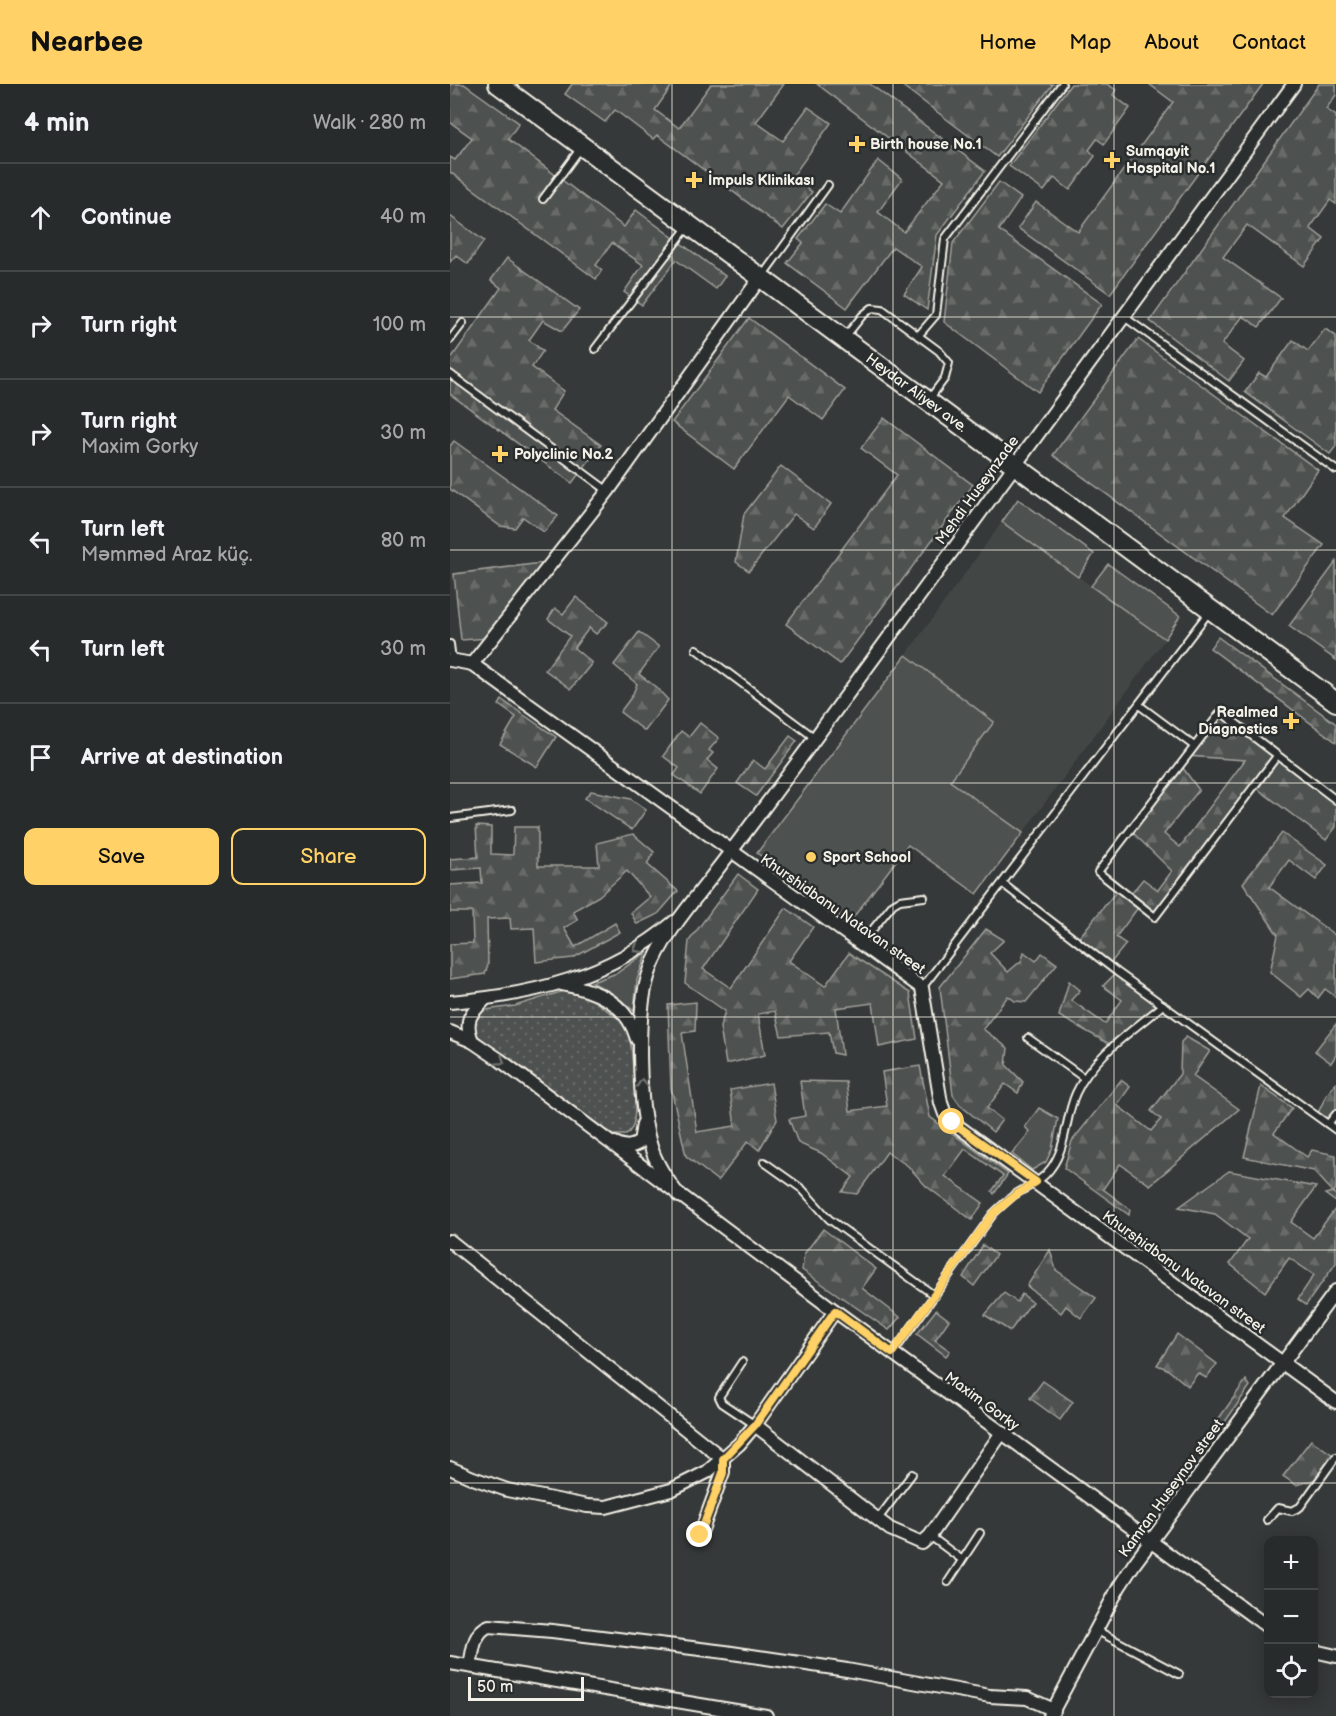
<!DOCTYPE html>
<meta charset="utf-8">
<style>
:root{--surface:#282b2b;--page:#303333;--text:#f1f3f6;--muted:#a5a7a9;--line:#444747;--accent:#ffd166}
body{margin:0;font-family:"Balsamiq Sans",sans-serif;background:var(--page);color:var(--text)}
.controls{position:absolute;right:18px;bottom:18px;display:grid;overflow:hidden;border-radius:12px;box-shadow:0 3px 15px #0003}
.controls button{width:54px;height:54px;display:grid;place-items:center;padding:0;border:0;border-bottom:2px solid var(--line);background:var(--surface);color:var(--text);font:30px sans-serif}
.scale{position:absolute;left:18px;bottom:15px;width:116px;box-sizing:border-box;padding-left:6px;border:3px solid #f4f1e8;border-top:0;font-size:16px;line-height:21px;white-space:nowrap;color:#f4f1e8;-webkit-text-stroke:4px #2a2d2e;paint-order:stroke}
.stop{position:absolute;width:18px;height:18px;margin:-14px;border:4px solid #ffd166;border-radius:50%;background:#fff}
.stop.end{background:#ffd166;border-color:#fff;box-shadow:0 2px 6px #0008}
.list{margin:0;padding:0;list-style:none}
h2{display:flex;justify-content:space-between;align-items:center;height:78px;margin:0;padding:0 24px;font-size:26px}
h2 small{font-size:20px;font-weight:400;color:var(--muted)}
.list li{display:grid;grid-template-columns:39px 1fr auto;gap:18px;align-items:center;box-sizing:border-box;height:108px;padding:0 24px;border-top:2px solid var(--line)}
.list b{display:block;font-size:22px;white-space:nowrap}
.list p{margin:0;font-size:20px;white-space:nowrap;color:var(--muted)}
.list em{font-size:20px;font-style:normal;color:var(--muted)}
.actions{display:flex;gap:12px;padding:18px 24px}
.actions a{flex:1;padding:14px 0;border:2px solid var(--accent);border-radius:12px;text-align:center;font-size:21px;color:var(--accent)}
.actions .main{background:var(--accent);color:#111}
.icon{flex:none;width:33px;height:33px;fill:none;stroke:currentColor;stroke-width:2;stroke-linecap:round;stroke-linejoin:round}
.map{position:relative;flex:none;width:886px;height:1632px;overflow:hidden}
header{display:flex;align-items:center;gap:36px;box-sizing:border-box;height:84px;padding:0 30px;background:var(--accent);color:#111}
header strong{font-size:28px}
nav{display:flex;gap:33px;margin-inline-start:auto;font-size:21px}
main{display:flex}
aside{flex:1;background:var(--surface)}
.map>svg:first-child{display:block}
</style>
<header>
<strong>Nearbee</strong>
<nav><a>Home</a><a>Map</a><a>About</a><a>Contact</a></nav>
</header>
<main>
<aside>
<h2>4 min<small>Walk · 280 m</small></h2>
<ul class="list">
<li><svg class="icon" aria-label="ahead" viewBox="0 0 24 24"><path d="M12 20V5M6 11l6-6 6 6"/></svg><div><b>Continue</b></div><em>40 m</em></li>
<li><svg class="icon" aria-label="right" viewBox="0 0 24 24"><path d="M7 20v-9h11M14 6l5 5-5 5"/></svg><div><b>Turn right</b></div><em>100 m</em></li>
<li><svg class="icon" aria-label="right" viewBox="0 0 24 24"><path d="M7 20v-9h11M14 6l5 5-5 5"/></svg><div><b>Turn right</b><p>Maxim Gorky</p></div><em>30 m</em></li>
<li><svg class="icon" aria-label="left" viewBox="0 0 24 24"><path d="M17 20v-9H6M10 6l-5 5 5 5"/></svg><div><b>Turn left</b><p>Məmməd Araz küç.</p></div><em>80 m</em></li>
<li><svg class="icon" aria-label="left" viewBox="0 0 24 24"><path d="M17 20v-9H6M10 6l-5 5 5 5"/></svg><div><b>Turn left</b></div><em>30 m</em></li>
<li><svg class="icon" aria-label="arrive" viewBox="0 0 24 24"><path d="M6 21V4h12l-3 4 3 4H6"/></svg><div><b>Arrive at destination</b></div></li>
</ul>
<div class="actions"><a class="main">Save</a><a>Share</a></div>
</aside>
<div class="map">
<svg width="886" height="1632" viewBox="0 0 886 1632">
<defs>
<pattern id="forest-firs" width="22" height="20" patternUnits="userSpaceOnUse" patternTransform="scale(1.5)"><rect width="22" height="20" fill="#4e514f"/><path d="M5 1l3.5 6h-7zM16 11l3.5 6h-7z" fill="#686a68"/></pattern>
<pattern id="park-dots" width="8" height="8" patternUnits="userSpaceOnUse" patternTransform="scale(1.5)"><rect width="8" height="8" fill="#4e514f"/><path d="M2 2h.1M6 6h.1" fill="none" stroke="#686a68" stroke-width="1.8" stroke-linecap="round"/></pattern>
</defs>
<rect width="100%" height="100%" fill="#363939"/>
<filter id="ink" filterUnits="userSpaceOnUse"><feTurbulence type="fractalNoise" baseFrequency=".0167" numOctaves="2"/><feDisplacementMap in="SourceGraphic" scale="12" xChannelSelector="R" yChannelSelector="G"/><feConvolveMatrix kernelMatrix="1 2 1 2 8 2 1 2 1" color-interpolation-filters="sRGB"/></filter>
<g filter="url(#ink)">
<polygon fill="#434645" points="552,438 715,555 573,749 500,696 544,638 456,571"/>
<g fill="#4e514f" stroke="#a1a19c" stroke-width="1.5">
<polygon points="568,415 644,470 628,493 552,438"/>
<polygon points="658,480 730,532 715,555 641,502"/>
<polygon points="456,571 544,638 500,697 573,749 527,810 458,761 399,839 307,769"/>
<polygon points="197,868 187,896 184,927 165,911 142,898 167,889"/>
<polygon points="589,1024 608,1035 602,1065 596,1078 582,1086 562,1070 580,1048 575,1043"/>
</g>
<g fill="url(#forest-firs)" stroke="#a1a19c" stroke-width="1.5">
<polygon points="0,0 14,0 69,39 58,55 174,143 186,126 275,192 266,205 226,176 192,221 174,208 193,181 162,159 146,181 152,186 146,195 0,88 0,73 5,76 22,54 0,38"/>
<polygon points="122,0 218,0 221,3 205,26 229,44 261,0 334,0 306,38 333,57 358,23 381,39 342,93 362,108 333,145 207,51 203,55 165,26 155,38 115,10"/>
<polygon points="367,0 420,0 535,87 487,151 477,226 454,210 472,183 443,163 397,224 337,179 353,159 348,155 375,120 390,130 428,76 452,95 428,128 454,148 494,96"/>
<polygon points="450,0 603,0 547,73"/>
<polygon points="621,0 657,0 666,6 663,11 680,24 654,60 647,55 639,66 645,72 620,106 604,94 594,107 559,82"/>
<polygon points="699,0 813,0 660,210 568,144 586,118 628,148 723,18"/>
<polygon points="869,0 886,0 886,11 876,25 886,32 886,120 880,116 860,144 874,155 854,182 797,141 773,173 831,214 809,243 793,232 772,260 794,277 779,297 700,237"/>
<polygon points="549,98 571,114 549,146 652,220 588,308 494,238 503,159"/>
<polygon points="0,132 34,157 18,180 6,171 0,178"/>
<polygon points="57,174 129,226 112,247 93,236 79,256 93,267 82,283 114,307 102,326 151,361 122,399 0,310 0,276 51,204 41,196"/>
<polygon points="299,234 395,306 373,336 339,311 284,385 222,338"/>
<polygon points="875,245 886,252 886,362 880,370 795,308 809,289 816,293 843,256 858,267"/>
<polygon points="688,255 868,386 835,434 874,461 822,531 603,371"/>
<polygon points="434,334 523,401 390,580 336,540 447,391 411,364"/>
<polygon points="4,357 108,432 94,448 73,433 65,444 50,442 0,405 0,362"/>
<polygon points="331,382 381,420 364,444 344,430 299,487 286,478 294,430"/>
<polygon points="886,478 886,576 839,542"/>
<polygon points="92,479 39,554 11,556 4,490"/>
<polygon points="126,513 158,538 146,550 139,544 124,564 142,579 121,605 95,586 120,552 98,535 105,524 113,530"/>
<polygon points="189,548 209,563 189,590 207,604 218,616 195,647 170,628 182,612 187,600 164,581"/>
<polygon points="768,553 886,640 886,658 760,564"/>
<polygon points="52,616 106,653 87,683 50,660 66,633 49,621"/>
<polygon points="771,628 886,716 886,743 876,756 804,702 705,833 690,821 666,853 676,860 659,881 627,856 669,804 679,812 693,795 708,806 722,787 680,746 730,680 749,706 714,750 730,763 795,676 736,672"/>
<polygon points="250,639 269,654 259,666 263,669 257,676 268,685 250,710 224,691 229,684 213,672 231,647 239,653"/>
<polygon points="340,652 347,657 306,712 287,699 303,676 315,685"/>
<polygon points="141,707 181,715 196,726 182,746 135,714"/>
<polygon points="26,742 41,743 41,770 63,771 64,743 88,743 88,782 149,782 147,759 183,750 204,768 197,780 228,807 208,830 187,840 181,829 200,813 177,787 149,812 123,827 128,836 114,844 125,863 165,839 170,848 123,874 86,878 84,844 61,845 60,834 37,835 38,881 35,890 0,895 0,860 23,859 22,828 0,828 0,801 32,799 31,784 1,786 0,775 28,773"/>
<polygon points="832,749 877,781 866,796 839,776 819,803 886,852 886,913 875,905 868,914 859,905 851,913 820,888 828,851 793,799"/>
<polygon points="288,790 308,805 253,885 281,904 336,824 363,843 339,877 375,902 399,869 460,909 467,955 429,963 423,919 386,924 392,971 383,969 379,948 331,952 325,927 308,930 315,971 276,980 270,943 275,927 235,899 239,857"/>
<polygon points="536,845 554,856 540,869 558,888 572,876 574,868 586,877 592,869 607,880 576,918 565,917 558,912 533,945 558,964 556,981 573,998 568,1009 555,1000 537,1024 552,1036 543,1048 510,1021 503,1011 490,903"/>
<polygon points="667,888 713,921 663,962 609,932 619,897 630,906 621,916 655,940 672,916 653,902"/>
<polygon points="246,918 245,947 232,949 247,1048 285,1042 280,1006 321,999 327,1036 309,1066 298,1057 268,1097 236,1072 221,1004 218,921"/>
<polygon points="886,940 886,971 881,979 865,967"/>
<polygon points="736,953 760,967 743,992 789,1025 700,1101 670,1080 653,1105 680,1125 679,1131 614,1084 622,1057 671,996 680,1003 667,1021 701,1047 711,1035 701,1027 730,990 731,958"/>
<polygon points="470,982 480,1033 558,1090 544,1110 542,1107 553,1092 515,1065 495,1092 533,1119 522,1136 476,1102 458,1082 437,1068 407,1110 392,1108 403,1093 371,1069 348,1059 339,1035 355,1032 350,997 396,998 400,1027 437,1022 432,988"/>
<polygon points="886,999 886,1046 867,1031 876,1012"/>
<polygon points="811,1002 842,1024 824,1049 857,1073 862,1066 886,1071 886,1105 883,1109 886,1111 886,1118 875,1110 883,1108 864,1087 794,1073"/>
<polygon points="779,1087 866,1103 841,1138 863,1154 886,1124 886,1179 856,1221 848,1215 864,1191 839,1174 815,1208 780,1180 798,1155 765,1130 729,1123"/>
<polygon points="373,1145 426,1185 412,1204 450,1233 439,1246 352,1186 354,1170"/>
<polygon points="533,1161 546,1171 524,1202 513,1193"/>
<polygon points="600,1166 606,1186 646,1214 631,1234 616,1222 611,1229 577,1202"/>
<polygon points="554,1209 567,1218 572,1210 582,1218 560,1247 535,1231"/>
<polygon points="486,1226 499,1236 485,1256 500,1267 496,1272 467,1250"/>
<polygon points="727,1250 767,1280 756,1294 748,1289 738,1302 717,1285 707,1281"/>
<polygon points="796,1296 800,1302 770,1345 765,1340"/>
<polygon points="593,1297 623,1318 610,1336 580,1314"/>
<polygon points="861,1356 883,1371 864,1396 846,1401 833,1392"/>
</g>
<path fill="url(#park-dots)" stroke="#a1a19c" stroke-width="1.5" d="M117 906 134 910 178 941C181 958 189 1031 182 1044 180 1047 178 1049 176 1051H160L24 949 28 927 65 922Z"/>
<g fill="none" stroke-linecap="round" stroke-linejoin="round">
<defs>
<g id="service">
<polyline points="93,115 130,65"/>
<polyline points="313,191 378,101"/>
<polyline points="673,232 886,386"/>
<polyline points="396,252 412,232 422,224 432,225 489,267 499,279 495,294 480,314"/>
<polyline points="468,252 486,231 495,155 612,0"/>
<polyline points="0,256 13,239"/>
<polyline points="145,265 239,141"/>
<polyline points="0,290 158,407"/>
<polyline points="0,560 2,576"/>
<polyline points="246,565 365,654"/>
<polyline points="689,621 744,662"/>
<polyline points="827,672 705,833 648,788 771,628 886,716"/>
<polyline points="0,734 62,726"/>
<polyline points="553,800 667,888 886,1046"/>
<polyline points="411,860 443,820 450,816 474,813"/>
<polyline points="472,904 759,528"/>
<polyline points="578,954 634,994"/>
<polyline points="878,1040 886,1030"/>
<polyline points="314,1078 352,1105 379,1135 485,1212"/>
<path d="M443 1269 543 1130C550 1123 557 1117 564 1111 577 1103 592 1097 601 1084 617 1063 615 1033 626 1009 643 972 682 947 713 921"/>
<polyline points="292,1278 269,1313 272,1319 305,1341"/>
<polyline points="428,1435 462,1390"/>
<polyline points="817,1436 828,1424 842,1427 850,1423 886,1373"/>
<polyline points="480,1452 511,1475"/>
<polyline points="498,1498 530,1449"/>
<polyline points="646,1546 729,1590"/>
</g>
<g id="minor">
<polyline points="0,576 22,580 472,904 491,1019 495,1030 502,1038 886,1318"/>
<polyline points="22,580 158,407 310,194"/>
<path d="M112 900C147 906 177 919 187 955"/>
<path d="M0 918C83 911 159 893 224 838"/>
<polyline points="0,948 22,957 50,976 385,1227 818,1543"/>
<path d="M22 957C14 936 20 930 35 915"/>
<path d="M165 1059C175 1064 181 1064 190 1058L193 1040"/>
<path d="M229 1112C218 1097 208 1083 202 1066 188 1025 185 927 200 887 212 852 244 817 266 787 300 743 333 698 366 653 526 436 684 217 844 0"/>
<polyline points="0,1157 273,1375 273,1388 250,1451"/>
<polyline points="305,1341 440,1445 472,1459 480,1452 551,1350"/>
<polyline points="0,1384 23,1394 57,1406 137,1422 156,1423 221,1406 257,1388 289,1360 305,1341 385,1227"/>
<polyline points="864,1567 886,1572"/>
<polyline points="0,1579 316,1632"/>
<path d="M20 1582C23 1568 23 1548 39 1542L102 1547 275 1568 397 1586 540 1612 577 1614 604 1626"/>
<polyline points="600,1632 669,1503 684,1480 886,1207"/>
</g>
<g id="secondary">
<path id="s1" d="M48 0 886 618"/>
</g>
</defs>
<use href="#service" stroke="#f4f1e8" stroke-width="10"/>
<use href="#minor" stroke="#f4f1e8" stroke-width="16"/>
<use href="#secondary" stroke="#f4f1e8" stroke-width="22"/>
<use href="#service" stroke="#2a2d2e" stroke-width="6"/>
<use href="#minor" stroke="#2a2d2e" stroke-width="12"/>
<use href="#secondary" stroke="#2a2d2e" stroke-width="18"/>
</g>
<defs><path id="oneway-chevron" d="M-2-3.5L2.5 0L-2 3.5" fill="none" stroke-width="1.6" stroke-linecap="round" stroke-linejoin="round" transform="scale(1.5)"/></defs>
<g stroke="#71726f">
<use href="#oneway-chevron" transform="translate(187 865) rotate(148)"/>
<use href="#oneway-chevron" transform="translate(51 977) rotate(35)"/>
<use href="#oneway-chevron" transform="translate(192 999) rotate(-94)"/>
</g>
</g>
<g fill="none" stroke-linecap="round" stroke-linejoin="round" filter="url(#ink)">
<polyline stroke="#ffd166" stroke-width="8" points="250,1451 273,1389 273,1375 305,1341 385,1227 442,1269 543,1130 564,1112 586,1098 502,1038"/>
</g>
<path fill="none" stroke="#f4f1e8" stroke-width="1.5" stroke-opacity="0.55" d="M222 0V1632M443 0V1632M664 0V1632M0 233H886M0 466H886M0 699H886M0 933H886M0 1166H886M0 1399H886"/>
<g fill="#ffd166" stroke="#2a2d2e" stroke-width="2">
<path d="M404 51h6v6h6v6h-6v6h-6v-6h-6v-6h6z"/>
<path d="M659 67h6v6h6v6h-6v6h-6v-6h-6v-6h6z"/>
<path d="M241 87h6v6h6v6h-6v6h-6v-6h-6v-6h6z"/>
<path d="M47 361h6v6h6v6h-6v6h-6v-6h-6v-6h6z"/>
<path d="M838 628h6v6h6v6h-6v6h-6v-6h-6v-6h6z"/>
<circle cx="361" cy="773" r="6"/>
</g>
<g text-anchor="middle" stroke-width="5" stroke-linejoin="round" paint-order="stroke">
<g font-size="15" font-weight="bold" fill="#f4f1e8" stroke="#2a2d2e" text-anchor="start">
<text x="420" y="65">Birth house No.1</text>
<text x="676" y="72">Sumqayit<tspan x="676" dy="17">Hospital No.1</tspan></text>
<text x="258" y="101">İmpuls Klinikası</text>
<text x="64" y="375">Polyclinic No.2</text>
<text x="828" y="633" text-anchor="end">Realmed<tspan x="828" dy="17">Diagnostics</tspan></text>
<text x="373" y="778">Sport School</text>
</g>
<g font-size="15" fill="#f4f1e8" stroke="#2a2d2e">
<text dy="5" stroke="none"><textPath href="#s1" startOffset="520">Heydar Aliyev ave.</textPath></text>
<text transform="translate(527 406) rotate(-54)" y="5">Mehdi Huseynzade</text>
<text transform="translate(393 830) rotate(35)" y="5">Khurshidbanu Natavan street</text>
<text transform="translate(734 1188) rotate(36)" y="5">Khurshidbanu Natavan street</text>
<text transform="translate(532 1317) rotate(36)" y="5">Maxim Gorky</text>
<text transform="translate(721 1404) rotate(-54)" y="5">Kamran Huseynov street</text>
</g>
</g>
</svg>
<div class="controls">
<button>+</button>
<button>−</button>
<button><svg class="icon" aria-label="locate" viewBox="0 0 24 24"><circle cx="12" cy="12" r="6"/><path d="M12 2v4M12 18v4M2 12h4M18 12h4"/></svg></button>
</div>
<div class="scale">50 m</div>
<div class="stop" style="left:502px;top:1038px"></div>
<div class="stop end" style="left:250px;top:1451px"></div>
</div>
</main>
